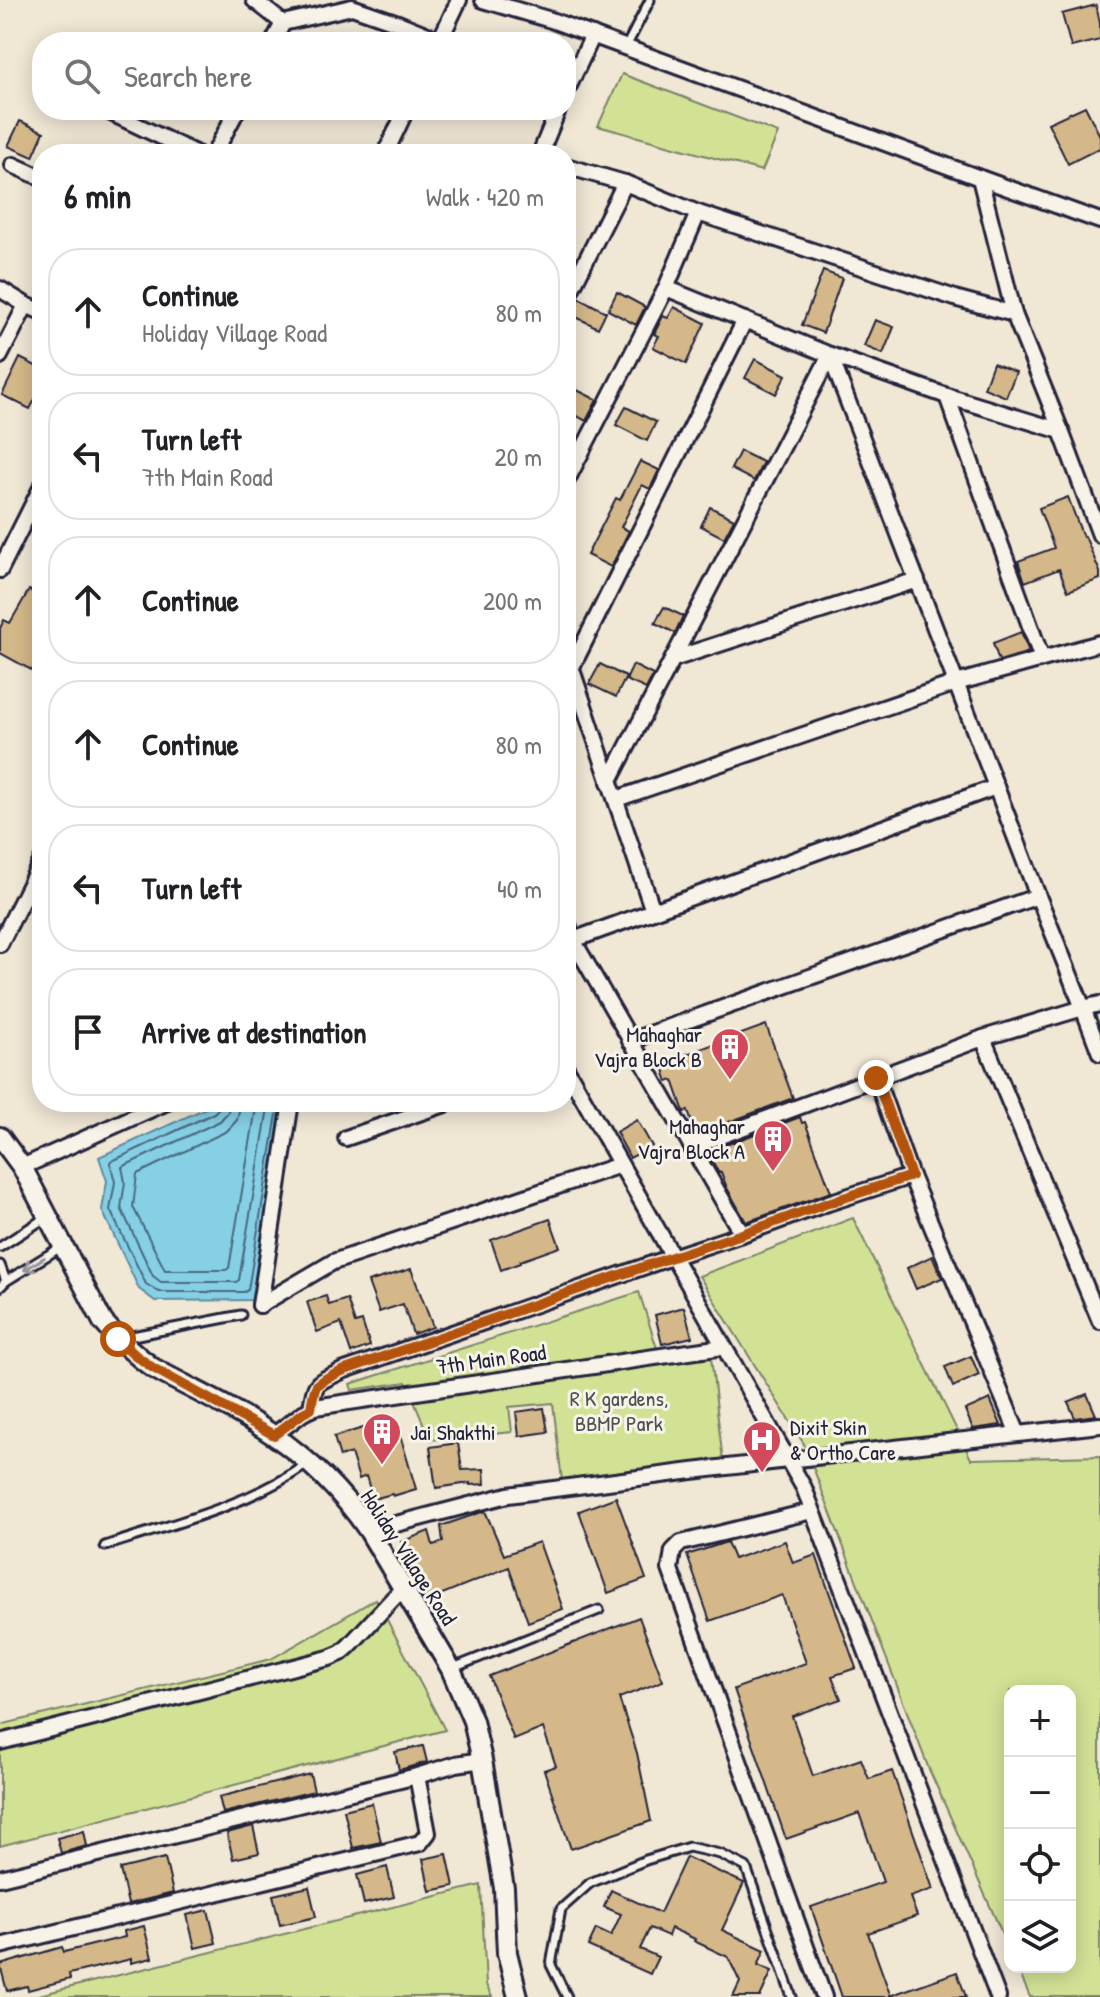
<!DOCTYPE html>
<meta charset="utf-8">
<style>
:root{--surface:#fff;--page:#f6f6f6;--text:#202124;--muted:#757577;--line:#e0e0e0}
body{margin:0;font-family:"Patrick Hand",sans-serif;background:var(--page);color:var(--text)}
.controls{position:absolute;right:24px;bottom:24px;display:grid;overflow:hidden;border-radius:16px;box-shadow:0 4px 20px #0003}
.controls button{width:72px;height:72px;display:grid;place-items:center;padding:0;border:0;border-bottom:2px solid var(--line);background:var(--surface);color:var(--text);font:40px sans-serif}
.stop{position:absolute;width:24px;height:24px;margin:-18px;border:6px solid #b45309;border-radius:50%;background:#fff}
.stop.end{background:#b45309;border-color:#fff;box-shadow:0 2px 8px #0008}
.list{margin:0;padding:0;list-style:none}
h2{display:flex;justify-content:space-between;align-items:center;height:104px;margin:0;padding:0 32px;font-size:34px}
h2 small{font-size:26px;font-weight:400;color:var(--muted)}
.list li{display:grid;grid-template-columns:52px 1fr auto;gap:24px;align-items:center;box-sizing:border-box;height:128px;margin:0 16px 16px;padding:0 16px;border:2px solid var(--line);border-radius:32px}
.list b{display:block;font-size:30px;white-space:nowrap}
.list p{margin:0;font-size:26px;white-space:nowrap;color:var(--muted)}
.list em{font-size:26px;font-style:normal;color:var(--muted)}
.icon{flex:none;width:44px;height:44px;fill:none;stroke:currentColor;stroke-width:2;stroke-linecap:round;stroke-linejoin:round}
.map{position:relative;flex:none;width:1100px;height:1997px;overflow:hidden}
.search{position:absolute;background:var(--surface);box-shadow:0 4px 20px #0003;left:32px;top:32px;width:544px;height:88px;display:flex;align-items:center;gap:20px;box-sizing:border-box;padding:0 28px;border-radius:32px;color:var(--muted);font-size:30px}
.panel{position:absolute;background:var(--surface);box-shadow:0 4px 20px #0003;left:32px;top:144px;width:544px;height:968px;border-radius:32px}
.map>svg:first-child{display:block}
</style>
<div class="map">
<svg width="1100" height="1997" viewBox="0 0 1100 1997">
<rect width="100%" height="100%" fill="#f0e7d5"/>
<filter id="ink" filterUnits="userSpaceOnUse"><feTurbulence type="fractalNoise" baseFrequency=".0125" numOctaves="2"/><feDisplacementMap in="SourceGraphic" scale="16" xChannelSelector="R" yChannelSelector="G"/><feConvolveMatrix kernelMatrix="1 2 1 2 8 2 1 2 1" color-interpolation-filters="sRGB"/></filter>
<g filter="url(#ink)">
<g fill="#d2e295" stroke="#7a8268" stroke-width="2">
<polygon points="622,74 778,133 762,171 598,126"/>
<polygon points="853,1218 971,1459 1100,1456 1100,1997 1030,1997 1017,1967 1070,1967 1070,1691 1010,1691 1010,1951 929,1769 804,1444 699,1276"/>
<polygon points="639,1292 662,1364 711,1357 723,1462 562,1481 553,1403 509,1407 512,1432 430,1440 406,1382 352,1390 350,1384"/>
<polygon points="376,1599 445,1730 0,1846 0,1725 271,1659"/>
<polygon points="481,1885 486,1985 492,1997 31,1997"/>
</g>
<polygon fill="#86d0e6" stroke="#5e8aa2" stroke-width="2" points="219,1102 287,1102 255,1300 155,1301 139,1289 102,1210 107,1181 99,1157"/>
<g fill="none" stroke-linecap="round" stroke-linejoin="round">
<g stroke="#4a687f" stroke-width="2">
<polyline points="219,1102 219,1108 214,1113 110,1162 115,1182 110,1210 146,1284 159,1292 244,1292 248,1290 279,1102"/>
<polyline points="229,1102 228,1112 220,1121 122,1167 125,1182 121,1208 153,1276 161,1282 236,1282 239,1280 269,1102"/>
<polyline points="241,1102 237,1120 227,1131 137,1174 133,1207 165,1270 226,1270 229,1268 257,1102"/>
</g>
</g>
<g fill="#d4b889" stroke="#22223b" stroke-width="2">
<polygon points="1096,5 1100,23 1100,40 1071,47 1062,14"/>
<polygon points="1085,106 1100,136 1100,148 1068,164 1048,123"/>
<polygon points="20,121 44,132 33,157 8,146"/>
<polygon points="823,271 842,278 823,333 802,325"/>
<polygon points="617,292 645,307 636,325 608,310"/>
<polygon points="579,298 606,312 598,328 570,314"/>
<polygon points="674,307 705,323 686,364 653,347 659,336 654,334 663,316 668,318"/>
<polygon points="875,320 894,327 883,354 864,346"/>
<polygon points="20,358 42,369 42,382 37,391 39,392 30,409 2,395"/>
<polygon points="755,359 786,375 776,394 745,378"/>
<polygon points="993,363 1016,372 1006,397 984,388"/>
<polygon points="571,387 597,400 586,421 566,410 566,396"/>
<polygon points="626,407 656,422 647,441 616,425"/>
<polygon points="740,451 763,462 754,481 731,469"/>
<polygon points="640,461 659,470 650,489 642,485 621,527 629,531 611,567 587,555 616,498 620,500"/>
<polygon points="1068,497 1083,537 1085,536 1100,572 1100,579 1068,591 1059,569 1025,582 1018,561 1054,548 1039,508"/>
<polygon points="710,507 734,519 724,538 701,526"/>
<polygon points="29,590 42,597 42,656 33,671 0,653 0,628 4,620 10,623"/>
<polygon points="664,607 683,616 675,633 655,623"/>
<polygon points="1021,632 1029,652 999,661 993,643"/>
<polygon points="600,664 626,677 616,697 589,684"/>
<polygon points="633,665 653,675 646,689 626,680"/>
<polygon points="766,1025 793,1098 699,1133 696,1125 693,1126 688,1111 684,1112 673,1080 668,1082 662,1063"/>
<polygon points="800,1117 802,1123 805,1122 831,1192 746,1222 727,1188 721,1172 719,1173 707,1152"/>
<polygon points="637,1120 652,1146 630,1158 616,1132"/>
<polygon points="550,1219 560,1247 520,1261 520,1263 501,1270 491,1240"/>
<polygon points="932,1256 942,1278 916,1289 907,1268"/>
<polygon points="411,1269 433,1327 413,1334 403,1304 379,1312 368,1282"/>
<polygon points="326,1296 329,1305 347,1299 355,1323 362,1321 370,1346 351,1353 341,1323 317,1332 307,1302"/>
<polygon points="684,1307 692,1337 662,1344 655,1315"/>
<polygon points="971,1356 979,1375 953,1387 945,1367"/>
<polygon points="1087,1394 1096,1415 1075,1418 1068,1402"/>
<polygon points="990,1399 1001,1425 973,1429 965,1410"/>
<polygon points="544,1408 548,1432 519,1436 516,1412"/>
<polygon points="395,1418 416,1489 393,1496 392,1494 373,1499 366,1476 359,1479 351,1453 340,1457 334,1437"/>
<polygon points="458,1443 462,1470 484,1469 485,1484 470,1485 470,1483 436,1488 430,1447"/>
<polygon points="616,1497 646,1579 608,1593 579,1511"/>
<polygon points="485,1511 504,1555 539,1542 563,1609 528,1622 509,1567 425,1601 414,1568 401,1542 429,1531 433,1545 443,1542 441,1526"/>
<polygon points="785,1541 793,1563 816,1555 856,1668 832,1676 841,1699 792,1716 813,1776 861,1759 869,1779 892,1771 933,1889 910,1897 917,1916 868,1933 891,1997 842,1997 811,1907 883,1882 859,1813 786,1839 734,1689 806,1663 782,1595 710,1621 687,1555 727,1542 734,1559"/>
<polygon points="639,1617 663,1681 619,1698 637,1753 651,1821 571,1849 544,1770 556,1766 543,1728 514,1740 489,1676"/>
<polygon points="423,1746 427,1762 399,1770 395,1752"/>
<polygon points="310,1774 314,1791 223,1813 219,1797"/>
<polygon points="372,1803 381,1842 353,1848 344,1810"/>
<polygon points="253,1826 259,1853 233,1859 227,1833"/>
<polygon points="84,1831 87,1846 61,1853 57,1838"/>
<polygon points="447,1854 454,1886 430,1891 423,1859"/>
<polygon points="686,1857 744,1883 722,1930 765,1950 758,1965 772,1971 760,1997 733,1997 740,1982 728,1957 694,1941 695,1939 671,1928 668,1936 650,1928 640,1949 658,1957 650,1974 588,1946 596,1929 611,1936 621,1914 604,1907 611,1890 660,1913"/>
<polygon points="165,1858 173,1893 128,1904 120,1869"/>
<polygon points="387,1867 394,1897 364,1904 357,1875"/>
<polygon points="309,1887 316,1917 280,1925 273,1895"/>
<polygon points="208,1910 216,1943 195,1948 187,1915"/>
<polygon points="144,1926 152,1958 131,1963 131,1959 69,1974 70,1979 28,1990 27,1986 7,1991 0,1965 62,1947 64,1952 125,1937 124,1931"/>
<polygon points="957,1972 966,1997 892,1997 892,1995"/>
</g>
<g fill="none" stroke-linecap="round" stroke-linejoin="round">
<defs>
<g id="service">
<polyline points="626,47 650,0"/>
<polyline points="0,1247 45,1218"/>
<polyline points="0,1265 6,1281 0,1287"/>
<polyline points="6,1281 61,1247"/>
<polyline points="122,1338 241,1315"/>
<path d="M105 1546C172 1524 247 1506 306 1465"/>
<polyline points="453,1668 599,1610"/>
<polyline points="567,1997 551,1965 561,1909 590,1883 646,1860 689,1847 720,1854 746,1867 792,1997"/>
</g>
<g id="minor">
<polyline points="254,0 283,23 352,7 398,23 440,40"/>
<polyline points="483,0 551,20 980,178 1014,314 958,299 698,213 625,183 566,166"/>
<polyline points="273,42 283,23"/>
<polyline points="439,42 459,0"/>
<polyline points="566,92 593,35"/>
<polyline points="105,110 197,154"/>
<polyline points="214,154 237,110"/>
<polyline points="385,154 406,110"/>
<polyline points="540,154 558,110"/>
<polyline points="13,165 42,178"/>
<polyline points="980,178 1100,221"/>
<polyline points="666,288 698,213"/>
<polyline points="0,289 26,305 42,312"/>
<polyline points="566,300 625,183"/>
<polyline points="1014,314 1061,431 1100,535"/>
<polyline points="0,356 26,305"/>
<polyline points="947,396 1042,659"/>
<polyline points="566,482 666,288 830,355 1038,896"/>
<polyline points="0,570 42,486"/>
<polyline points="566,652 653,911 573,940 742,1234 828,1203 911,1176 1018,1434 1100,1425"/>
<polyline points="673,659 917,580"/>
<polyline points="571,669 745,320"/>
<polyline points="609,782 830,355 947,396 1061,431"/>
<polyline points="616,799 956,683 1100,643"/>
<polyline points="653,911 996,787"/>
<polyline points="566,918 573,940 566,943"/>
<polyline points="0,944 42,860"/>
<polyline points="983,1038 1083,1008 1100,1053"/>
<polyline points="630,1041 1038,896 1083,1008 1100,1004"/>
<polyline points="566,1068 804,1488 998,1997"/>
<polyline points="876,1078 911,1176"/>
<polyline points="346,1138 451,1102"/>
<polyline points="691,1147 983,1038 1100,1321"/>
<polyline points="22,1167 167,1102"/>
<polyline points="260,1305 333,1262 620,1165"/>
<polyline points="260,1305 291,1102"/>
<path d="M311 1409C315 1379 316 1384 342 1371L672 1257 742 1234"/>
<polyline points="274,1435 303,1413 315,1407 723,1347"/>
<polyline points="812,1511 681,1543 673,1551 670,1569 824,1997"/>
<polyline points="369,1531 508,1495 692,1471 1018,1434"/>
<polyline points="0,1742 329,1658 341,1653 349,1646 402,1589"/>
<polyline points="0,1878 417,1776 456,1764 482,1760"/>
<polyline points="0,1946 420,1843 428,1833 417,1776"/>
</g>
<path id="tertiary" d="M0 1137 22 1167 103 1322C118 1339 134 1354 153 1368 193 1390 236 1409 273 1435 310 1460 344 1495 369 1531L451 1669 473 1721 482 1760 504 1888 507 1953 518 1997"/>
</defs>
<use href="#service" stroke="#22223b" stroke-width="13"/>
<use href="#minor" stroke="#22223b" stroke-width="20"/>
<use href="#tertiary" stroke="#22223b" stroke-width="24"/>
<use href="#service" stroke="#f7f3e8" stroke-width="7"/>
<use href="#minor" stroke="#f7f3e8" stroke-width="14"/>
<use href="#tertiary" stroke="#f7f3e8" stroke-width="18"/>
</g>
<defs><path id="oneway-shaft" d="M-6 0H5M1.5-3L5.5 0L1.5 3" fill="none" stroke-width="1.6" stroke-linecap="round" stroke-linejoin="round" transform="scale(2)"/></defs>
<use stroke="#97959a" href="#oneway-shaft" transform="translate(34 1264) rotate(148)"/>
</g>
<g fill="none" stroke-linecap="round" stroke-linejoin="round" filter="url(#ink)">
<path stroke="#b45309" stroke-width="10" d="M118 1339 135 1355 153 1368 274 1435 303 1413 311 1409C315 1379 316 1384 342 1371L672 1257 742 1234 828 1203 911 1176 876 1078"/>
</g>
<defs>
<symbol id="building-pin" viewBox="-11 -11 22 30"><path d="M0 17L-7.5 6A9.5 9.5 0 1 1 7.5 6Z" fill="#d1495b" stroke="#f7f3e8"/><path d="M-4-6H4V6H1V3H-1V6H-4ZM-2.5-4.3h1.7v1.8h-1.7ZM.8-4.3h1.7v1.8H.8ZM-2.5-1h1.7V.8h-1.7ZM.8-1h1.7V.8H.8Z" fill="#fff"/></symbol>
<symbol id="hospital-pin" viewBox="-11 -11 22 30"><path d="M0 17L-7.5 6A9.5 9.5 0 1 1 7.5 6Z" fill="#d1495b" stroke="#f7f3e8"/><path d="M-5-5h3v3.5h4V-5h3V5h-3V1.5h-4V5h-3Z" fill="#fff"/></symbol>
</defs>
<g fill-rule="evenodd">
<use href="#building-pin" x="708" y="1025" width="44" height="60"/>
<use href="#building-pin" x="751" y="1117" width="44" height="60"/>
<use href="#building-pin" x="360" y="1410" width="44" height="60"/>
<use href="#hospital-pin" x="740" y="1418" width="44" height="60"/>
</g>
<g text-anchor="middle" stroke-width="6" stroke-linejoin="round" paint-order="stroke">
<g font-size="22" fill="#22223b" stroke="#f7f3e8" text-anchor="end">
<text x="702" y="1042">Mahaghar<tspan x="702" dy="25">Vajra Block B</tspan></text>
<text x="745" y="1134">Mahaghar<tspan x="745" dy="25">Vajra Block A</tspan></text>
<text x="790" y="1435" text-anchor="start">Dixit Skin<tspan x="790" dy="25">&amp; Ortho Care</tspan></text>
<text x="410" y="1440" text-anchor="start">Jai Shakthi</text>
</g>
<g font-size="22" fill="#22223b" stroke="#f7f3e8">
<text transform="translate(491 1359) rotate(-8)" y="8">7th Main Road</text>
<text transform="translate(409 1557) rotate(57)" y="8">Holiday Village Road</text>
</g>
<g font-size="22" fill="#4e5252" stroke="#f7f3e8">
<text x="619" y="1406">R K gardens,<tspan x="619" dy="25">BBMP Park</tspan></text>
</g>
</g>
</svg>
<div class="controls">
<button>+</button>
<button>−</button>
<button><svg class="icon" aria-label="locate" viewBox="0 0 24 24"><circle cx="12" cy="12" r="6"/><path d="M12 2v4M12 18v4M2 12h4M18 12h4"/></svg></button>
<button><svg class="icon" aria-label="layers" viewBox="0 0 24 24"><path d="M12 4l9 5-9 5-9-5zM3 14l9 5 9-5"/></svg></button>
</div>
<div class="stop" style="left:118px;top:1339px"></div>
<div class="stop end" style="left:876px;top:1078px"></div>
<div class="search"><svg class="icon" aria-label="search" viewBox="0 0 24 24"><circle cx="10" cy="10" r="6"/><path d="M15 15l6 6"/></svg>Search here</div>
<section class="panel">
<h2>6 min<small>Walk · 420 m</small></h2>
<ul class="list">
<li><svg class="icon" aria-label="ahead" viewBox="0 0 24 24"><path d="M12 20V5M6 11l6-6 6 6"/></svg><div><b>Continue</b><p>Holiday Village Road</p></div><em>80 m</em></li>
<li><svg class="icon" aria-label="left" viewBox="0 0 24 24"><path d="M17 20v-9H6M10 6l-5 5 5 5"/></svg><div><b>Turn left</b><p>7th Main Road</p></div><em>20 m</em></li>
<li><svg class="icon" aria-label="ahead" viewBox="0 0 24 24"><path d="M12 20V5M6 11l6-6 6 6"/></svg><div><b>Continue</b></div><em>200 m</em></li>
<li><svg class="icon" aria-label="ahead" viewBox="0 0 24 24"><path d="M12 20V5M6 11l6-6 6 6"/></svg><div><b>Continue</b></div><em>80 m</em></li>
<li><svg class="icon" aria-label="left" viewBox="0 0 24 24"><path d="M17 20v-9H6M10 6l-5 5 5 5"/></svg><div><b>Turn left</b></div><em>40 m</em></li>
<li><svg class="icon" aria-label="arrive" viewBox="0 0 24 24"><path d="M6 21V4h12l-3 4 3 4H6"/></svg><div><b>Arrive at destination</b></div></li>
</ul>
</section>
</div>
